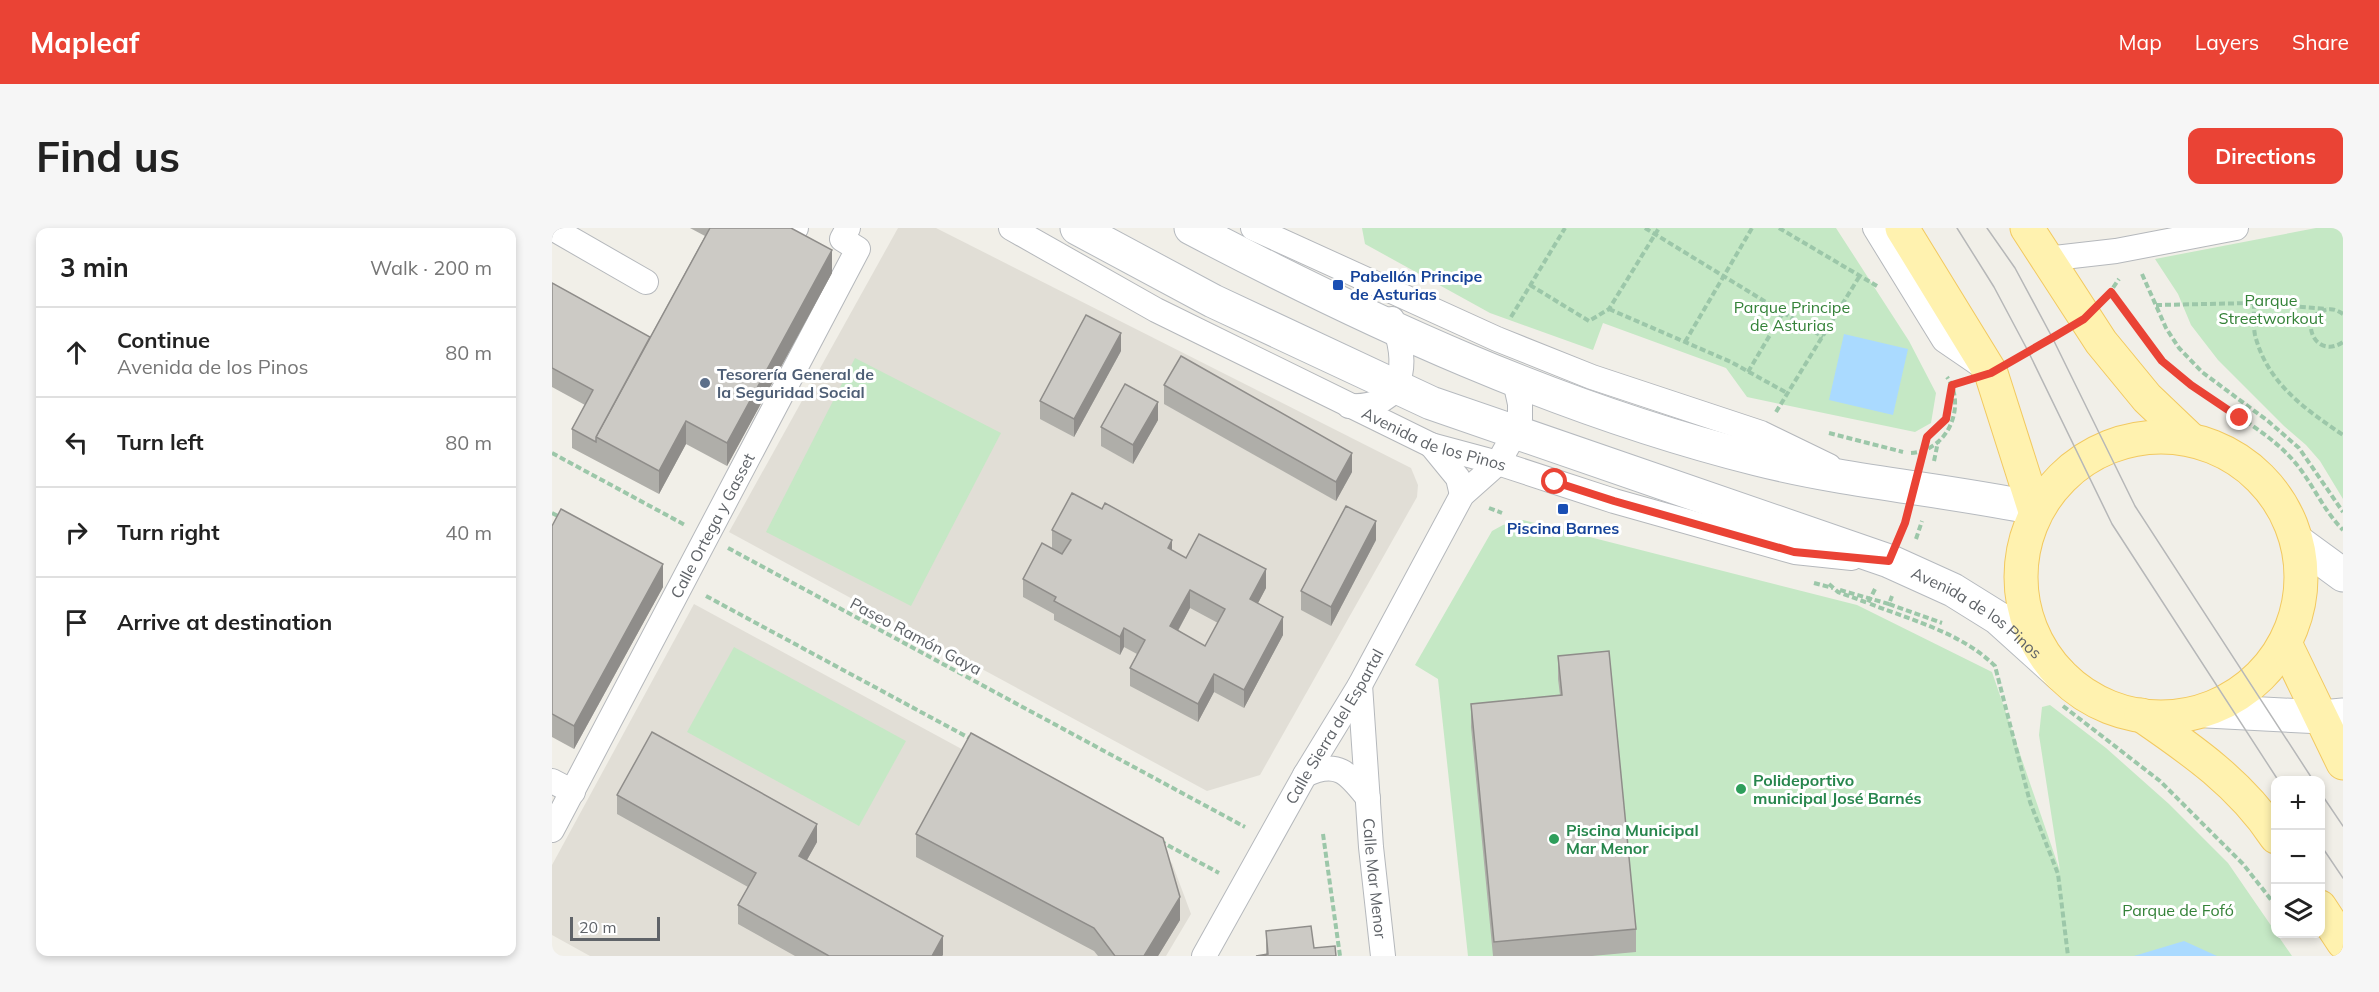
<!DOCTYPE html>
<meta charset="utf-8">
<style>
:root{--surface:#fff;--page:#f6f6f6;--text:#222;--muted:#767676;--line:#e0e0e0;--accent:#ea4335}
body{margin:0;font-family:Mulish,sans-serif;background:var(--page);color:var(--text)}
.controls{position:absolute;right:18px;bottom:18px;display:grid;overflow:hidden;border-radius:12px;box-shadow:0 3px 9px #0003}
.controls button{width:54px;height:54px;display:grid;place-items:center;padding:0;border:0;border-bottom:2px solid var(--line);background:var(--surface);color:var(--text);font:30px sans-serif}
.scale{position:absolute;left:18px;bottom:15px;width:90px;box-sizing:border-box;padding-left:6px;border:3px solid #5f6368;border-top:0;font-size:16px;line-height:21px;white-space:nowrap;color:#5f6368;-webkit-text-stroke:4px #fff;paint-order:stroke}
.stop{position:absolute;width:18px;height:18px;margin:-14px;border:4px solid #ea4335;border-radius:50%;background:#fff}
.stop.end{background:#ea4335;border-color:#fff;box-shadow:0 2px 6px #0008}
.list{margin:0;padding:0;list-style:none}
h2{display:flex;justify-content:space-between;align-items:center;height:78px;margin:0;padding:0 24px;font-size:26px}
h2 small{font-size:20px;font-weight:400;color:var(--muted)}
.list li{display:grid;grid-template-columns:39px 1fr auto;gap:18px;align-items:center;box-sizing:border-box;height:90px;padding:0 24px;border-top:2px solid var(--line)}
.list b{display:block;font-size:22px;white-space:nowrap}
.list p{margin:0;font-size:20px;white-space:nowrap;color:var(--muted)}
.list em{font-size:20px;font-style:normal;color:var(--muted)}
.icon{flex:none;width:33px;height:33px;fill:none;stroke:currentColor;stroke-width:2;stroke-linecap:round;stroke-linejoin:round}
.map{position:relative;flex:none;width:1791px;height:728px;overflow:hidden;border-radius:12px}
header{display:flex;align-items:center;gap:36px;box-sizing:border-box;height:84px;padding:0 30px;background:var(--accent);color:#fff}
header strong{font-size:28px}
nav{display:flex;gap:33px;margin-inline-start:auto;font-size:21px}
.intro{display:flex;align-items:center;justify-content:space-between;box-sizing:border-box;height:144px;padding:0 36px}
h1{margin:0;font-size:42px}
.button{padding:15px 27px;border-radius:12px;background:var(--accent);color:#fff;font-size:21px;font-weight:700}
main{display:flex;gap:36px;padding:0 36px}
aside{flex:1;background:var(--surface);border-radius:12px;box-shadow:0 3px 9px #0003}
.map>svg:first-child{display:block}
</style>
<header>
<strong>Mapleaf</strong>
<nav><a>Map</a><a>Layers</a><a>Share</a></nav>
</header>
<div class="intro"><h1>Find us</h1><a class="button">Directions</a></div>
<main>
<aside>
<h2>3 min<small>Walk · 200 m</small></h2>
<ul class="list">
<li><svg class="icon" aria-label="ahead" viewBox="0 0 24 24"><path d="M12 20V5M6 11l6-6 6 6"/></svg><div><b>Continue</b><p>Avenida de los Pinos</p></div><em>80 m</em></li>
<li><svg class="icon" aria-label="left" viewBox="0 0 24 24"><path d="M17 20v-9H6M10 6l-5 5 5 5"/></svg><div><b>Turn left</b></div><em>80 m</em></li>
<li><svg class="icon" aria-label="right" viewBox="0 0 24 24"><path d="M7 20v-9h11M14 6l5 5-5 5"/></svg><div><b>Turn right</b></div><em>40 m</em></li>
<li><svg class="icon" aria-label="arrive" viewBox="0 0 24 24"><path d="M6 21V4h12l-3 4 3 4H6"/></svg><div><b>Arrive at destination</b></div></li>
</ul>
</aside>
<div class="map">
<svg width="1791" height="728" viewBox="0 0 1791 728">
<rect width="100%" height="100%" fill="#f1efe8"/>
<g fill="#e1ded6">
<polygon points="346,0 384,0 859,240 866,257 865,269 708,547 655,563 177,304"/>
<polygon points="142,376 620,635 639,686 614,728 38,728 0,707 0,637"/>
</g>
<g fill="#c5e8c5">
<polygon points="810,0 1284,0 1357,113 1384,165 1379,195 1363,204 1195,169 1174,140 1051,95 1041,122 938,85 813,16"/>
<polygon points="1764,0 1791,0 1791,271 1768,233 1754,217 1732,198 1666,132 1639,97 1626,66 1603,31"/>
<polygon points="303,130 449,205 359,378 214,304"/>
<polygon points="971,292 1305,377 1440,444 1508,643 1487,507 1490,479 1498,477 1554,520 1617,576 1676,635 1740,728 916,728 886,451 863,437 940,303 951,297"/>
<polygon points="182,419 354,513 307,598 135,504"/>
</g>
<g fill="#aadaff">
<polygon points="1292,106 1356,121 1341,187 1277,172"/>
<polygon points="1632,713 1665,728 1582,728"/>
</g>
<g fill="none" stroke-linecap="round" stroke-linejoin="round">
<defs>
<g id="street">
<polyline points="0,0 94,54"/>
<polyline points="243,0 244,0"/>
<path id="s1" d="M459 0 604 82 879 217 946 235 1062 273 1243 324 1300 330"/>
<polyline points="701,0 945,111 1040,149 1209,205 1277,238"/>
<polyline points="1323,0 1392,112 1430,138"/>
<polyline points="1494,31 1564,23 1684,0"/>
<path d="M797 178C855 181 857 134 840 91"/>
<polyline points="879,217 906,250 910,267"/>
<path id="s2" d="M808 457 819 619 831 728"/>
<path d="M753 547C786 531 797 546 816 570"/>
<polyline points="0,553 21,564"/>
<path id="s3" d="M0 602 306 21 290 11 296 0"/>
<path id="s4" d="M652 728 753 547 808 457 910 267 946 235 963 205 968 191V176L963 153"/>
</g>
<g id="secondary">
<path id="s5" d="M525 0 661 73 879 175 1337 333 1401 362 1446 390 1508 446"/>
<path d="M639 0C820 95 1006 181 1205 231 1296 254 1390 261 1482 280"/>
<polyline points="1746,314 1791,347"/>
<polyline points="1655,483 1770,489 1791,487"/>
</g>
<g id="primary">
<polyline points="1350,0 1439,145 1482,280"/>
<polyline points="1475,0 1549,114 1595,170 1638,211"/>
<circle cx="1609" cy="349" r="140"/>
<polyline points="1733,415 1791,535"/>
<path d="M1589 487C1640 522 1689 556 1724 609"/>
<polyline points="1768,679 1791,714"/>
</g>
</defs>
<use href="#street" stroke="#b5b8bc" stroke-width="26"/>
<use href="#secondary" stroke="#b6babf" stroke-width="35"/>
<use href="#primary" stroke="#f2c960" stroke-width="35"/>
<g stroke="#9cc7a9" stroke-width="4" stroke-dasharray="6 3" stroke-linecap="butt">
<polyline points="1093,0 1271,109"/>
<polyline points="1227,0 1325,58"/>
<polyline points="1590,46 1614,100 1627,120 1650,144 1716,193 1747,220 1791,284"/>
<polyline points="978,57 1037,93 1057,81 1107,0"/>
<path d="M1559 64C1583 99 1605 132 1640 157 1672 182 1712 200 1740 231 1760 253 1770 281 1791 302"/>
<polyline points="1556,67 1567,51"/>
<path d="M1702 75C1702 85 1701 97 1703 107 1715 155 1753 181 1791 207"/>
<polyline points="1604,77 1702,75 1775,81"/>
<polyline points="1057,81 1179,134 1235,165"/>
<path d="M1791 86C1785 82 1780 80 1773 82 1745 89 1763 133 1791 114"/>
<polyline points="959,89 1013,0"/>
<polyline points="1133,114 1200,0"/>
<polyline points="1465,130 1506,106"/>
<polyline points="1196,144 1231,85"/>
<polyline points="1224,184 1307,49"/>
<polyline points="1277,205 1351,224"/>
<polyline points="0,225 133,297"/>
<path d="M1359 225C1396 223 1415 178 1395 149"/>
<polyline points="1369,230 1375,209 1394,191 1400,157 1407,155"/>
<polyline points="1382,233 1386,214"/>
<polyline points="937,280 950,285"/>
<polyline points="0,285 10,290"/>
<polyline points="1349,305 1355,289"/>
<polyline points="1364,311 1370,293"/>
<polyline points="176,320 693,599"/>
<polyline points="1262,355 1281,360"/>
<polyline points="1277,356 1286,364 1316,375"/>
<path d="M1323 361 1316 375C1359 392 1410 405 1443 438L1478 574 1506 646 1516 728"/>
<polyline points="1288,362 1337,376 1340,368"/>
<polyline points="154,368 419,511"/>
<polyline points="1337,376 1390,395"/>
<polyline points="1511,478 1608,553 1691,636 1724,678"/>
<polyline points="771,606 788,728"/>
<polyline points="608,613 667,645"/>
</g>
<use href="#street" stroke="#fff" stroke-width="24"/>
<use href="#secondary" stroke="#fff" stroke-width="33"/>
<use href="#primary" stroke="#fff2af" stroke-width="33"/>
<g stroke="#b6b7b8" stroke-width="1.5">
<polyline points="1405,0 1442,59 1476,123 1560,296 1726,552"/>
<polyline points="1435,0 1463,40 1500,109 1583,278 1761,552"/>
<polyline points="1768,564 1791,598"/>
<polyline points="1768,616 1791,650"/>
</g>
</g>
<g fill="#afaea9" fill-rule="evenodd">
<polygon points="138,0 239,0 280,45 175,238 134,216 107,266 20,220 20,201 33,177 0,159 0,55 98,109 153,8"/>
<polygon points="569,123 522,209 488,191 488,173"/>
<polygon points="612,157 800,244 784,273 612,176"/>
<polygon points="606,192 581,236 549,218 549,199"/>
<polygon points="0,298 111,359 22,521 0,509"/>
<path d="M500 302 620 322 634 330 714 360 706 375 731 407 692 480 662 464 646 494 578 458V440L585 426 572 419 568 427 502 392V386L471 369V351L500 320ZM638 380 666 395 653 418 626 403Z"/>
<polygon points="824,312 779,398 749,382 749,363"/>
<polygon points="1006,428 1084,701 1084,724 1040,728 941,728 919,499 919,476 1008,467 1006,451"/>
<polygon points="65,567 265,614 255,632 391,727 390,728 243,728 186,696 186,677 196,659 65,586"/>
<polygon points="364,606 628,692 606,728 546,728 542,723 364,629"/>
<polygon points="714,703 762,720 714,727"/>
</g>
<g fill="#8f8d8a">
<polygon points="280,22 280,45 175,238 175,215"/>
<polygon points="569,105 569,123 522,209 522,191"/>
<polygon points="606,174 606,192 581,236 581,217"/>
<polygon points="134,193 134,216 107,266 107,243"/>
<polygon points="800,225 800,244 784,273 784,254"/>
<polygon points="824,293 824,312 779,398 779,379"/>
<polygon points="620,312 620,330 616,320"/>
<polygon points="111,336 111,359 22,521 22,498"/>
<polygon points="714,341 714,360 698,390 698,371"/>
<polygon points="638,362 638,380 618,417 618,398"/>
<polygon points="731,389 731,407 692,480 692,462"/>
<polygon points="572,400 572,419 568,427 568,409"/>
<polygon points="662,446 662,464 646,494 646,476"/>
<polygon points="265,596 265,614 247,646 247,628"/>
<polygon points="628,669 628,692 606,728 592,728"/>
<polygon points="391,708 391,727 390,728 380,728"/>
</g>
<g fill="#cccac5" stroke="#8f8d8a" stroke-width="1.5" fill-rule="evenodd">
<polygon points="158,0 239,0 280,22 175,215 134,193 107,243 44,209"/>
<polygon points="0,55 98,109 44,209 44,214 20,201 41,162 0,140"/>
<polygon points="534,87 569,105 522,191 488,173"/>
<polygon points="629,128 800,225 784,254 612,157"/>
<polygon points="573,156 606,174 581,217 549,199"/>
<path d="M520 265 550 281 553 275 620 312 616 320 634 330 647 306 714 341 698 371 731 389 692 462 662 446 646 476 578 440 593 412 572 400 568 409 502 373 504 369 471 351 490 315 510 326 519 312 500 302ZM638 362 673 381 653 418 618 398Z"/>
<polygon points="794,278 824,293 779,379 749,363"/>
<polygon points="9,281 111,336 22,498 0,486 0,298"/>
<polygon points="1057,423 1084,701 942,714 919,476 1010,467 1006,428"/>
<polygon points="100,504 265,596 247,628 391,708 380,728 277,728 186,677 204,645 65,567"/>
<polygon points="419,505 611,610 628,669 592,728 563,728 542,700 364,606"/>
<polygon points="759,698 762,720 783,718 784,728 704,728 716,726 714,703"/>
</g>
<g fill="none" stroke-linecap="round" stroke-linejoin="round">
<polyline stroke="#ea4335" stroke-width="8" points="1003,254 1062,273 1242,324 1337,333 1353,295 1375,209 1394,191 1400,157 1439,145 1500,110 1532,91 1559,64 1610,133 1639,157 1688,190"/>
</g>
<g fill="#1a4fb4" stroke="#fff" stroke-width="2">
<rect x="780" y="51" width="12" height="12" rx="3"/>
<rect x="1005" y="275" width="12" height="12" rx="3"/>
</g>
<circle fill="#5c6f8a" stroke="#fff" stroke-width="2" cx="153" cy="155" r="6"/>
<g fill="#2e9e5b" stroke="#fff" stroke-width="2">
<circle cx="1189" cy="561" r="6"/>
<circle cx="1002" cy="611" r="6"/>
</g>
<g text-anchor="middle" stroke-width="6" stroke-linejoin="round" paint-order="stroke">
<g font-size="16" font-weight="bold" fill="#164399" stroke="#fff" text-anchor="start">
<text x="798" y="54">Pabellón Principe<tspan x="798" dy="18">de Asturias</tspan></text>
<text x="1011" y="306" text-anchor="middle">Piscina Barnes</text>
</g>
<g font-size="16" fill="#348238" stroke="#fff">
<text x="1719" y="78">Parque<tspan x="1719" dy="18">Streetworkout</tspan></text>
<text x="1240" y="85">Parque Principe<tspan x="1240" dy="18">de Asturias</tspan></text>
<text x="1626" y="688">Parque de Fofó</text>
</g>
<g font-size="16" font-weight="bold" fill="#4e5e75" stroke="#fff" text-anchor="start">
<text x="165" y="152">Tesorería General de<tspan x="165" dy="18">la Seguridad Social</tspan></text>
</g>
<g font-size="16" fill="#5f6368" stroke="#fff">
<text dy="6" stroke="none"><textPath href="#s1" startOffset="474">Avenida de los Pinos</textPath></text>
<text dy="6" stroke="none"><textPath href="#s3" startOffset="344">Calle Ortega y Gasset</textPath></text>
<text dy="6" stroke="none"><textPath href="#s5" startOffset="982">Avenida de los Pinos</textPath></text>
<text transform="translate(364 408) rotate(28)" y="6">Paseo Ramón Gaya</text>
<text dy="6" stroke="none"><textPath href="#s4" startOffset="264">Calle Sierra del Espartal</textPath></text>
<text dy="6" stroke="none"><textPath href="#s2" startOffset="194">Calle Mar Menor</textPath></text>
</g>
<g font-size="16" font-weight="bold" fill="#27864d" stroke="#fff" text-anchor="start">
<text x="1201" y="558">Polideportivo<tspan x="1201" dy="18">municipal José Barnés</tspan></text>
<text x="1014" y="608">Piscina Municipal<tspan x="1014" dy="18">Mar Menor</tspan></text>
</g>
</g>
</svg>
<div class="controls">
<button>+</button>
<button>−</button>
<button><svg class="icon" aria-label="layers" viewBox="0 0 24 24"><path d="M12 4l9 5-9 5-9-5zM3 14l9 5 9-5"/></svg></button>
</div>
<div class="scale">20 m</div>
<div class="stop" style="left:1003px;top:254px"></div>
<div class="stop end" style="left:1688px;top:190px"></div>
</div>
</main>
